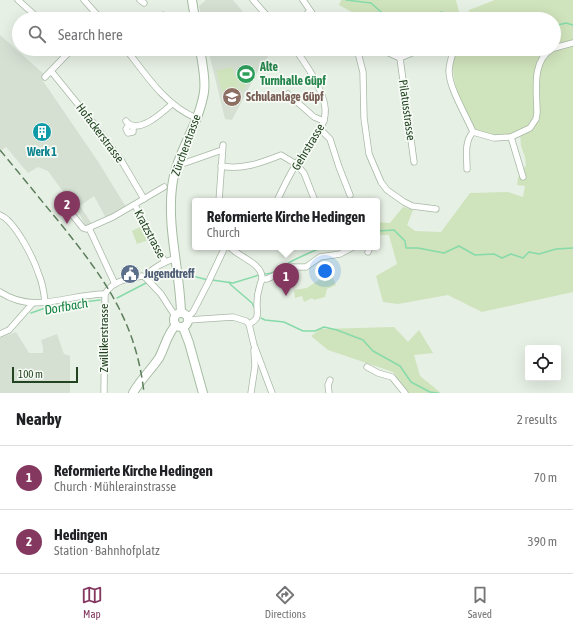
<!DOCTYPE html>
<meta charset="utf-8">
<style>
:root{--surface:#fff;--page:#f2f2f2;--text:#202124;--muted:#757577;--line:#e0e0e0;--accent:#843860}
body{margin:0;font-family:"Asap Condensed",sans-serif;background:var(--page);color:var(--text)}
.controls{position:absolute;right:12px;bottom:12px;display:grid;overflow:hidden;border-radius:4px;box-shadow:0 4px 16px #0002}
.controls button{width:36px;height:36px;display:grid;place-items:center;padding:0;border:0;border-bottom:1px solid var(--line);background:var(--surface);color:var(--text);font:20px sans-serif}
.scale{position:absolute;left:12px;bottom:10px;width:66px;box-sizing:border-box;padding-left:4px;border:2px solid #224421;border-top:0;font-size:11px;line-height:14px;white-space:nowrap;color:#224421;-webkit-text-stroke:3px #f7fbf6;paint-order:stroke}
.you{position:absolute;left:325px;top:271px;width:14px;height:14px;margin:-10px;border:3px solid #fff;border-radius:50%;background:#1a73e8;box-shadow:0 0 0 6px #1a73e833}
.badge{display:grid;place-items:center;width:26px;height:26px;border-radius:50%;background:var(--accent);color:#fff;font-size:13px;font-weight:700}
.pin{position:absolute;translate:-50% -33px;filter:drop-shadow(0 1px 2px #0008)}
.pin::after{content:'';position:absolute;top:21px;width:14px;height:12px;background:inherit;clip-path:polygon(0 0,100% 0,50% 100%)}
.popup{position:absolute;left:192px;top:198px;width:188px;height:52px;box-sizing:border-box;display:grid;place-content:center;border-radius:4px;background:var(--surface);filter:drop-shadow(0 1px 3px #0005);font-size:13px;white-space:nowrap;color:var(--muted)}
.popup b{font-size:15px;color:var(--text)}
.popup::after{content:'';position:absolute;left:50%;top:100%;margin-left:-8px;border:8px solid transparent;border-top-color:var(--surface)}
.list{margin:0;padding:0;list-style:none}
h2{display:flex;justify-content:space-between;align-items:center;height:52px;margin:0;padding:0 16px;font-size:17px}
h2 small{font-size:13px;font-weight:400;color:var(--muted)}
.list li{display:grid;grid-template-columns:26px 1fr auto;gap:12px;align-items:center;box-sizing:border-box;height:64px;padding:0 16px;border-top:1px solid var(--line)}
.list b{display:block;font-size:15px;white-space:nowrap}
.list p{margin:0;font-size:13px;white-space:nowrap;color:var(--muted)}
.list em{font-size:13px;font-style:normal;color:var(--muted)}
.icon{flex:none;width:22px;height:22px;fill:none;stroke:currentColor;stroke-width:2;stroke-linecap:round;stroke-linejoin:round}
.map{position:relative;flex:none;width:573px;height:393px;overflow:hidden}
.search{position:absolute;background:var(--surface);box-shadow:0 4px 16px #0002;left:12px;right:12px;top:12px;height:44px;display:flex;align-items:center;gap:10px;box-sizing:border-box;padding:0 14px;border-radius:22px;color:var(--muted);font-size:15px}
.sheet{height:180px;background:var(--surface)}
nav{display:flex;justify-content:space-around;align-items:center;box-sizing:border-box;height:56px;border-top:1px solid var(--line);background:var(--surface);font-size:11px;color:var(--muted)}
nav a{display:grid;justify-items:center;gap:2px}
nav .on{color:var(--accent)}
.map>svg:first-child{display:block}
</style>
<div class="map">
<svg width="573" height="393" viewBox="0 0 573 393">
<rect width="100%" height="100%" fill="#e7f0e5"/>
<g fill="#d5e0d3">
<polygon points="206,0 233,0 249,19 202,19 199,6"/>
<polygon points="0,35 45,75 43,81 99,163 126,207 106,218 94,196 80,206 92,224 86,227 80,215 48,171 38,167 28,173 6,147 0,151"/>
<polygon points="208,49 273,49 255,76 232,120 225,119"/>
<polygon points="16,332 29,353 43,353 43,347 41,340 57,334 64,354 70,356 70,393 0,393 0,338"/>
</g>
<g fill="#cfe3bc">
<path d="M341 0H456L460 16 467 19 469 10 495 0H573V292L482 312 448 295 398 304 383 302 376 276 397 264 389 235H377V222L390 223 403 207 413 210 407 225 415 231 441 232 470 193 508 192 523 197 525 186 517 185 518 178 526 165 525 157 521 146 520 133 497 136 475 131C466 110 452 88 453 64 453 59 455 54 456 49H554V19H357L359 16 339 5Z"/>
<polygon points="232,67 235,76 236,76 246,86 242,91 236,78 241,97 230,100 231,106 228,107 227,101 225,101 216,71"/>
<polygon points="144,225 151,239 137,244 132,231"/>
<polygon points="328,274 333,278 336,285 327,289 325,297 314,300 312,298 304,302 302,296 295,298 294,290 307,288"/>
<polygon points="394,327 408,342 419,330 433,353 414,355 420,376 441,393 408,393 393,372 328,350 311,336 321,329"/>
</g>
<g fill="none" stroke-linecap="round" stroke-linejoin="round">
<g stroke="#87daa9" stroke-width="1.5">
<polyline points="346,0 371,3 389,19"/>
<polyline points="424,19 441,12 459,19"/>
<polyline points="483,19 488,18 491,19"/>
<polyline points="554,26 566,23 573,25"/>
<polyline points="377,231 394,230 405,241 406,248 418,248 444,253 459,246 475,255 494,254 502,258 511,254 523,258 529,252 539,254 556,249 573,248"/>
<polyline points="181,273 208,280"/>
<path d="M264 274C275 274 281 268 290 262 300 257 314 250 325 247"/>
<polyline points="212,280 233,283 259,275"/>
<polyline points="154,281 172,273"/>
<polyline points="229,282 231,285 252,303 254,307"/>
<polyline points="117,298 148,282"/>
<polyline points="31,313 51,306 100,300"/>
<polyline points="261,318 265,320 284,322 303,331 315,331 324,327 337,330 363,340 373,351 400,366 411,382 430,392 438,393"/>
</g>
<defs>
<g id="minor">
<polyline points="18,0 39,19"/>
<polyline points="84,0 101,19"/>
<polyline points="140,0 144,3"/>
<polyline points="253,0 270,19"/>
<polyline points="303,0 316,19"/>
<polyline points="157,19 163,15 167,19"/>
<polyline points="301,19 310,11"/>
<polyline points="554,48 573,43"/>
<path d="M126 49C146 75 165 105 196 118"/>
<polyline points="357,49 363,72 364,118 369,154 381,182 387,190 404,202 412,206 436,209"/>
<polyline points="380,49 400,58 421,49"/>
<path d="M454 49C452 56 449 64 449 71 449 88 466 115 473 132L494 138 511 137 530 128 536 119 537 113C537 92 531 61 552 49"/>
<polyline points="400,58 414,162"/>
<polyline points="51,71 94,124 121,160 144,199"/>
<polyline points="45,77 72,49"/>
<polyline points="288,94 314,117 324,121"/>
<path d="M126 121C137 136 162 113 172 104"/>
<polyline points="129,125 126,129 128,133 133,132 133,127"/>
<polyline points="320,129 330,139 339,167 350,195"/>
<polyline points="511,137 523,177"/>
<polyline points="179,161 185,163 222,150"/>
<path d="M221 166C242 170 261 163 281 155L296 164 304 173 315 201"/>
<path d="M467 169C467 156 464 142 473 132"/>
<polyline points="219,201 223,145"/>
<path d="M277 201C283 188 289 175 297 163 306 149 323 131 325 115 328 96 306 64 295 49"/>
<polyline points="135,205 152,240 165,262"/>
<polyline points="70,212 83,228 86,229 113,217 164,187"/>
<path d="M0 215C15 221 34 259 39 275 43 284 44 293 45 302"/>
<polyline points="89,228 115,284"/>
<path d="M230 247C238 257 263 263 262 279 262 281 260 283 260 285 258 291 257 297 257 304 257 314 260 319 249 324"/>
<polyline points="368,252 370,247"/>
<polyline points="145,277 161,294 175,316"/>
<polyline points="262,279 267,279 291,267 306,267 320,257 340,254 353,247"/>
<path d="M0 292C35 315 67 294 105 294"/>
<polyline points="188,317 193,312 208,283 225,247"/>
<polyline points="188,320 233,317 246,321 249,324 254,345 272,393"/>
<polyline points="0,334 9,330 32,304"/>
<polyline points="367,367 378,373 392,377 405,393"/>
<path d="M104 393 105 294C113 280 128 279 142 276L145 277C151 269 165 261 175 259"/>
<polyline points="251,393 255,366 254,350"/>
<polyline points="329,393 328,385 330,380"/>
</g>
<g id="secondary">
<polyline points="192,0 195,19"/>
<circle cx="181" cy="320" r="7"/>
<path d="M181 313C180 271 167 229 172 187 176 153 199 125 204 92 206 78 202 63 200 49"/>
<polyline points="183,327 189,343 203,393"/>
<path d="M133 393C140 380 151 370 159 358 165 347 167 334 176 325"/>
</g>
</defs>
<use href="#minor" stroke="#a8b9a6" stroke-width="7"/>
<use href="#secondary" stroke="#a5bda2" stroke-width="10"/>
<use href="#minor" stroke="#fff" stroke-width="5.5"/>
<use href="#secondary" stroke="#fff" stroke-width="8"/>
<path stroke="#5d7f5c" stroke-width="1.5" stroke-dasharray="8 4" stroke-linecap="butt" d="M0 150C20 174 40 199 60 223 104 278 136 321 144 393"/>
</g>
<defs>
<symbol id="stadium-disc" viewBox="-11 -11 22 22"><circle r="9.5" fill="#2e9e5b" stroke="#f7fbf6"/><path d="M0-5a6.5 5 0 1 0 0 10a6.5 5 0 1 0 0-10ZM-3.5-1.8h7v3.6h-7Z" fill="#fff"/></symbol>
<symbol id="school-disc" viewBox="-11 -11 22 22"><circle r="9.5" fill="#8d6e63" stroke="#f7fbf6"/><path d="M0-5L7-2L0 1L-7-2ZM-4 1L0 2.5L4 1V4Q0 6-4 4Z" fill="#fff"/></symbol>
<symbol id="building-disc" viewBox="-11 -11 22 22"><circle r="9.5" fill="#0f9aa8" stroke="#f7fbf6"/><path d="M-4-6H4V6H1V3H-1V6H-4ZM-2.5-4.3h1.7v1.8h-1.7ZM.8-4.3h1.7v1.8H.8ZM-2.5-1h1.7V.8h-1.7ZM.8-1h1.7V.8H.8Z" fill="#fff"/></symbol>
<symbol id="civic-disc" viewBox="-11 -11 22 22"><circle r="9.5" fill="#5c6f8a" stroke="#f7fbf6"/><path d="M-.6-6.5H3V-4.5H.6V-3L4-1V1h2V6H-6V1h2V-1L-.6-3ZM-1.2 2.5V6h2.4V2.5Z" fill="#fff"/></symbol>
</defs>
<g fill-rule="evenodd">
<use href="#stadium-disc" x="235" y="63" width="22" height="22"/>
<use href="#school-disc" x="221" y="86" width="22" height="22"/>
<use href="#building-disc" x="31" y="121" width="22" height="22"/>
<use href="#civic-disc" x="119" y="263" width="22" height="22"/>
</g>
<g text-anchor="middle" stroke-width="3.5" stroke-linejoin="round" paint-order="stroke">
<g font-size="12" font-weight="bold" fill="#27864d" stroke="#f7fbf6" text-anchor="start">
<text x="260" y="71">Alte<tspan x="260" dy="14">Turnhalle Güpf</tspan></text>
</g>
<g font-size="12" font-weight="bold" fill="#785e54" stroke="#f7fbf6" text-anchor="start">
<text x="246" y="101">Schulanlage Güpf</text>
</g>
<g font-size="12" fill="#224421" stroke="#f7fbf6">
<text transform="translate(407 110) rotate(82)" y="4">Pilatusstrasse</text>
<text transform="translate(100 133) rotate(53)" y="4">Hofackerstrasse</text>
<text transform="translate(186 145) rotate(-70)" y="4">Zürcherstrasse</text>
<text transform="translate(308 147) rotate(-59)" y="4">Gehrstrasse</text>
<text transform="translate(150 234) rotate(62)" y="4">Kratzstrasse</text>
<text transform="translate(104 338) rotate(-90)" y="4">Zwillikerstrasse</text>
</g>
<g font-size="12" font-weight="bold" fill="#0d838f" stroke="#f7fbf6">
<text x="42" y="156">Werk 1</text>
</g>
<g font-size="12" font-weight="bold" fill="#4e5e75" stroke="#f7fbf6" text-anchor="start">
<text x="144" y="278">Jugendtreff</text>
</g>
<g font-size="13" font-style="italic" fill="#138241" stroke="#f7fbf6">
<text transform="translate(66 306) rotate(-10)" y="5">Dorfbach</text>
</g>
</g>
</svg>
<div class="controls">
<button><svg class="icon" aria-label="locate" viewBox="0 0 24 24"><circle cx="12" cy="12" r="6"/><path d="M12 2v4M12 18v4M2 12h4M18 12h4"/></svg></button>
</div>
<div class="scale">100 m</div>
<div class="you"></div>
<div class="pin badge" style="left:286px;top:296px">1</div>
<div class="popup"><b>Reformierte Kirche Hedingen</b>Church</div>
<div class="pin badge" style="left:67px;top:224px">2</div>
<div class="search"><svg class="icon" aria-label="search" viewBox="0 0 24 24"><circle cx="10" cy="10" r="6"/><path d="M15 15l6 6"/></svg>Search here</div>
</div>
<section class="sheet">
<h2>Nearby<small>2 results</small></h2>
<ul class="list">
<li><span class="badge">1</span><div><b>Reformierte Kirche Hedingen</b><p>Church · Mühlerainstrasse</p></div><em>70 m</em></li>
<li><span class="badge">2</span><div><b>Hedingen</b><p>Station · Bahnhofplatz</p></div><em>390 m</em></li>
</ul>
</section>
<nav>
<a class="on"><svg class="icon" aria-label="map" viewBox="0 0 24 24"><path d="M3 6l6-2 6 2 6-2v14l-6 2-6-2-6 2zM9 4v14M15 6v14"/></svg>Map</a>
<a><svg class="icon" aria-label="directions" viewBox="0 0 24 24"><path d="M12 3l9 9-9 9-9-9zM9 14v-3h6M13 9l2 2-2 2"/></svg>Directions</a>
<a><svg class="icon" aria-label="saved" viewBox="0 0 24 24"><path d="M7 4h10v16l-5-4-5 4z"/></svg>Saved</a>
</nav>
